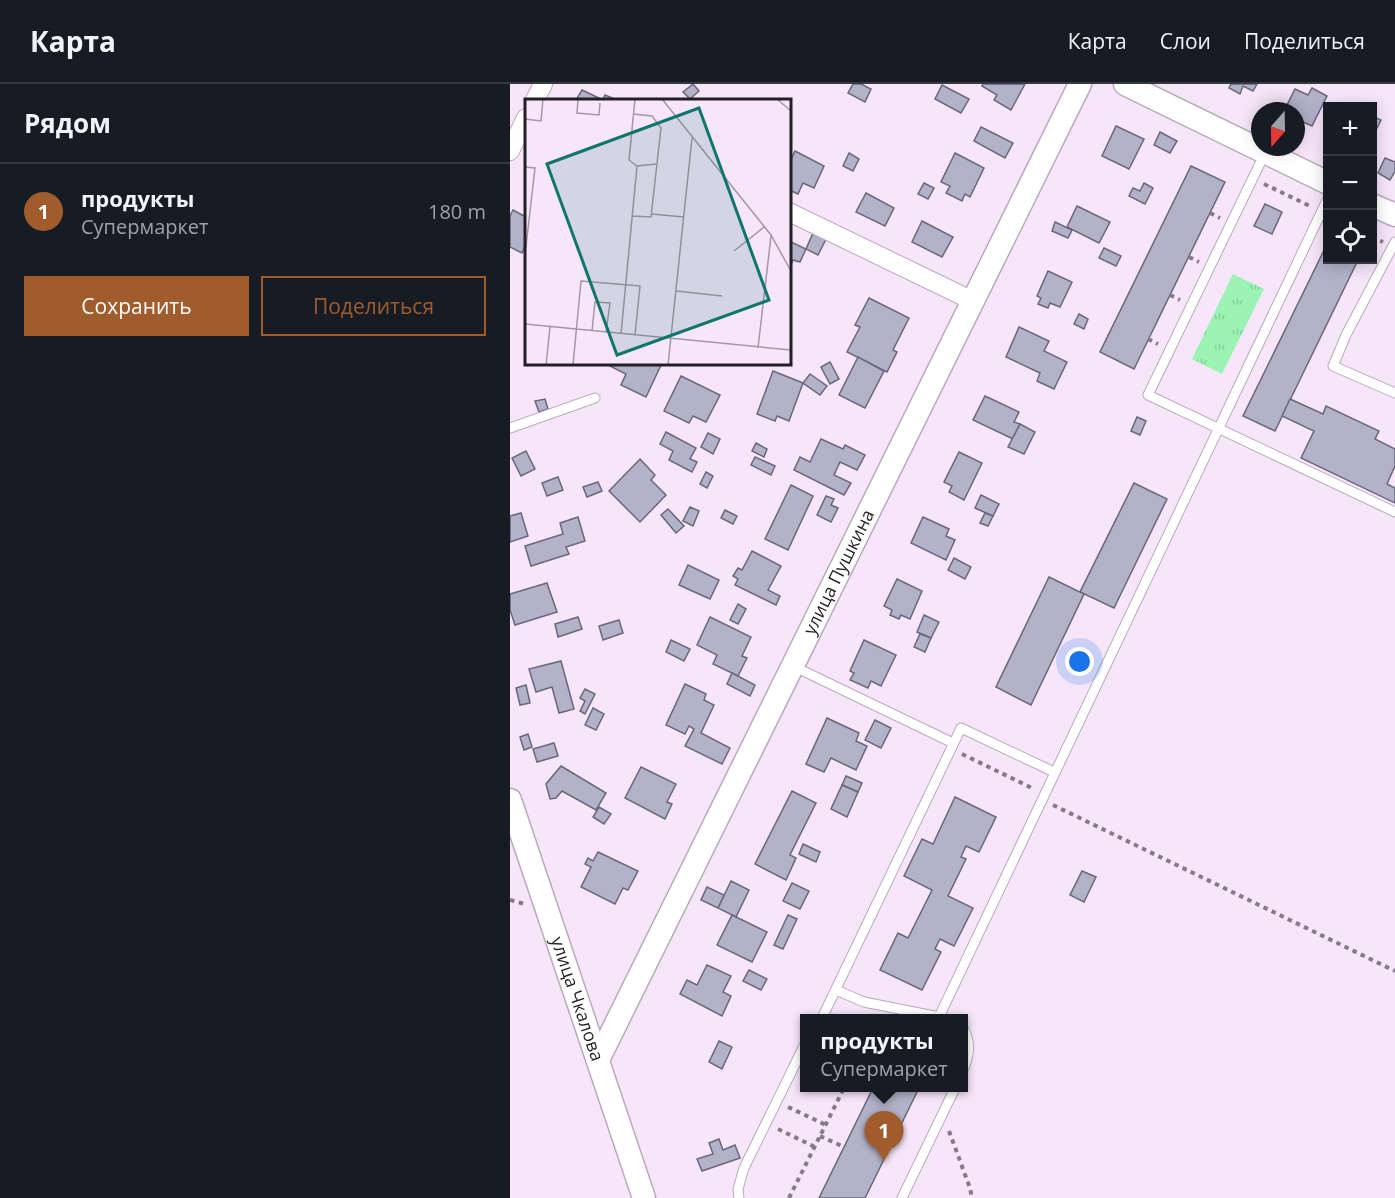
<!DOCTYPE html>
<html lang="ru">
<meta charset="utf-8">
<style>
:root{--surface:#171b24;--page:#242831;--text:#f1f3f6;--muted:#9ea1a6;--line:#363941;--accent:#a05c2d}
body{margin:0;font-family:"Open Sans",sans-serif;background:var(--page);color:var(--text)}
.controls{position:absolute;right:18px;top:18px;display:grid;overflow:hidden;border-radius:0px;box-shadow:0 3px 15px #0003}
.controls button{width:54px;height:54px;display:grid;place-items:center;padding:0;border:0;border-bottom:2px solid var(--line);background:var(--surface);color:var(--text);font:30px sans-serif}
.compass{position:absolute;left:741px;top:18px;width:54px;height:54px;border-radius:50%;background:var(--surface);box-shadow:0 3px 15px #0003;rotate:200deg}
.you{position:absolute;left:570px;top:578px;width:21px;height:21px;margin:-15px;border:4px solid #fff;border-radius:50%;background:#1a73e8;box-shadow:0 0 0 9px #1a73e833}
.badge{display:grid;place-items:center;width:39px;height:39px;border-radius:50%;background:var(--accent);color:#fff;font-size:20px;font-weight:700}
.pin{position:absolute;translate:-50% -50px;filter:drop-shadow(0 2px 3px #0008)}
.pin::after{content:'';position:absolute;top:32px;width:21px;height:18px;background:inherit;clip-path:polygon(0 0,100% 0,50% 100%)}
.popup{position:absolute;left:290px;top:930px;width:168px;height:78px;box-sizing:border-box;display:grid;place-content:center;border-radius:0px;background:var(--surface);filter:drop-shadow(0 2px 4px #0005);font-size:20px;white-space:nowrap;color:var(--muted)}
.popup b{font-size:22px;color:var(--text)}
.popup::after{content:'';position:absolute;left:50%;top:100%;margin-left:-12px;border:12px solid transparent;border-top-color:var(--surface)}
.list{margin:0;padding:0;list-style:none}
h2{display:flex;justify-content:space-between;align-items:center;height:78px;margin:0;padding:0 24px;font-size:26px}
h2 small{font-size:20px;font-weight:400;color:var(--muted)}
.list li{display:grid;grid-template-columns:39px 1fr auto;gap:18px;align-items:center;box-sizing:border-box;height:96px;padding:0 24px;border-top:2px solid var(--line)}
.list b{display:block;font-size:22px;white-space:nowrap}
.list p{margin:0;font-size:20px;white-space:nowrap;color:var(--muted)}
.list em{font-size:20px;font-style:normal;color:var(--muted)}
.actions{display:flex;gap:12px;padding:18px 24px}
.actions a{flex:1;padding:14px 0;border:2px solid var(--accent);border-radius:0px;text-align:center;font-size:21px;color:var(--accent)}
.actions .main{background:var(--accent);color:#fff}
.icon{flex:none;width:33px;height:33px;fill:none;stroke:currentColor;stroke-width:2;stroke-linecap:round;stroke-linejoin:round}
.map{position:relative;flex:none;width:885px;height:1114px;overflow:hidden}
header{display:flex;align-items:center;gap:36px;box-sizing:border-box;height:84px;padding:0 30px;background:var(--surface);border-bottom:2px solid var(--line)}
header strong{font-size:28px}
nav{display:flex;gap:33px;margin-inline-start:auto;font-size:21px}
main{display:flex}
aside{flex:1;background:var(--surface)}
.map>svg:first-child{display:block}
</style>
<header>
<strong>Карта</strong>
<nav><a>Карта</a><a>Слои</a><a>Поделиться</a></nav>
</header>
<main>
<aside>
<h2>Рядом<small></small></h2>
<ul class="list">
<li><span class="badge">1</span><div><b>продукты</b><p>Супермаркет</p></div><em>180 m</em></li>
</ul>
<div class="actions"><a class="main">Сохранить</a><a>Поделиться</a></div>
</aside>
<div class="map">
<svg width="885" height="1114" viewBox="0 0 885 1114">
<defs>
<pattern id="park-tufts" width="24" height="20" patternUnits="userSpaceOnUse" patternTransform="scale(1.5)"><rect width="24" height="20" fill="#9bf3b4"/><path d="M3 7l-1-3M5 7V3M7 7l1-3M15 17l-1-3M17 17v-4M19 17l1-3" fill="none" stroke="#85d09b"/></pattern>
</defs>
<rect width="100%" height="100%" fill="#f7e6fa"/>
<polygon fill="url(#park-tufts)" points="723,190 754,205 712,290 682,275"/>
<g fill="#b3b2c9" stroke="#68677c" stroke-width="1.5">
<polygon points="183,0 189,7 180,15 173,8"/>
<polygon points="343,0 351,0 361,5 355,18 338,9"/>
<polygon points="473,0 515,0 501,26 484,16 487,11 472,2"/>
<polygon points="721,0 747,0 743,7 733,2 730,10 719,4"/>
<polygon points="432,1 459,15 451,29 425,15"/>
<polygon points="802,4 817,12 802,42 786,35 786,27 774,27 785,5 798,11"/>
<polygon points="72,6 93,16 95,11 107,16 66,16"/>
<polygon points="862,32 871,36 862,54"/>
<polygon points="606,42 634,55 619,85 592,72"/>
<polygon points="471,43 503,59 495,74 464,57"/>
<polygon points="650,48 667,57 660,69 644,61"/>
<polygon points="285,67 314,82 304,104 293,99 288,110 279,106 279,80"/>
<polygon points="339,69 349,75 343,87 333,82"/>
<polygon points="445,69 474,84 460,113 455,110 452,117 436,109 440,102 431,98"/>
<polygon points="875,74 885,78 885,87 880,96 868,89"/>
<polygon points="681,82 715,98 624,285 590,268"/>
<polygon points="414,99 424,104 418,115 408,110"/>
<polygon points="634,99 643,104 635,120 619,112 623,104 630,107"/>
<polygon points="356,109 384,124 375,142 346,128"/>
<polygon points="755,120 772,128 762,150 744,142"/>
<polygon points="567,122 600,138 589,159 557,143"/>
<polygon points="3,126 16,133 16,160 12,169 0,163 0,132"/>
<polygon points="412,137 443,153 432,173 402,158"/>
<polygon points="545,138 562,146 558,154 542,147"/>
<polygon points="303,149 316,155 308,171 296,165"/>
<polygon points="279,157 296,165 290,178 283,176 279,185"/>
<polygon points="818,158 818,176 848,176 765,347 733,332"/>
<polygon points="594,164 611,172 606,182 589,174"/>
<polygon points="538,187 562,198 550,223 540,219 538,224 528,220 531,214 527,212"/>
<polygon points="359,214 399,234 383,266 387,268 377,288 337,268 350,243 345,241"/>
<polygon points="569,230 578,235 574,245 564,240"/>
<polygon points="509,243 539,257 534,267 557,278 544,305 527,297 530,289 496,273"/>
<polygon points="348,273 374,287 355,324 329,311"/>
<polygon points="320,278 329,295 320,300 311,283"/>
<polygon points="94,279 147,279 151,281 136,313 111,301 116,290"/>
<polygon points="263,287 293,299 279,337 267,332 265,337 247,330"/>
<polygon points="300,290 317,302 310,311 293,299"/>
<polygon points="171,292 210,311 196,338 183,332 179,339 154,327"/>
<polygon points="475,312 509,328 504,338 510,340 503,355 463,336"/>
<polygon points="35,315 38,325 29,328 25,317"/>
<polygon points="780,315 813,330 816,322 869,347 865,355 885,365 885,382 877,400 885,404 885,419 791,374 804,347 772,332"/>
<polygon points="627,333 636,337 630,351 621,347"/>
<polygon points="510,340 525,348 514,370 498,363"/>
<polygon points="156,348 186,364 180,375 187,378 182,388 159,376 163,367 150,360"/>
<polygon points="198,349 210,355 203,370 191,363"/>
<polygon points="311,355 333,365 335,361 355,371 347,386 330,378 324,391 341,399 334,411 284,386 290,373 300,378"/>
<polygon points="246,359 257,365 254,373 242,367"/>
<polygon points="16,367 25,385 11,392 2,374"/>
<polygon points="449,368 472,379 454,416 439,408 442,402 434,398"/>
<polygon points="245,373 265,382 261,391 241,381"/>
<polygon points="130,375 145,391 141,396 156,411 130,438 99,407"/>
<polygon points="196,388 203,392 197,404 190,400"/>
<polygon points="48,393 53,406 37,412 32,399"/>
<polygon points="88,398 92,407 77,413 73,403"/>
<polygon points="624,399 657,415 604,524 570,508"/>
<polygon points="281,401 303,412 278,466 255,455"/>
<polygon points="471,411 489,420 483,432 465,424"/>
<polygon points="316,412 324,415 321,421 328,424 321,438 307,431"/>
<polygon points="180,423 189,427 183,442 173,437"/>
<polygon points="158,425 174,442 166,449 151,431"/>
<polygon points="215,426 227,432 223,440 211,434"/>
<polygon points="11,429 18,452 0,458 0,432"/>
<polygon points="475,429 483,432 478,442 470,439"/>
<polygon points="68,433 75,457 56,463 59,470 21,482 15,462 53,450 50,439"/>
<polygon points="413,433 439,445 436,452 445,456 436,476 401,459"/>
<polygon points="242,467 271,482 258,506 270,512 266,521 225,501 228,495 223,492 228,484 232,486"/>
<polygon points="444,474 461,483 455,495 438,486"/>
<polygon points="178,481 209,496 200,515 169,501"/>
<polygon points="539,493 574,510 521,621 486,603"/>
<polygon points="387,495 412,507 400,535 391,531 389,535 380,531 382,526 374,522"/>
<polygon points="37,499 47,528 5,541 0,526 0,510"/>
<polygon points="228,520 236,525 228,540 220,536"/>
<polygon points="414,531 429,538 421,554 407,548"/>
<polygon points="68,533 72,545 48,553 45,540"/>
<polygon points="200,533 241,553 232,572 237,574 228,592 203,580 207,571 187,561"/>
<polygon points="109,536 113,549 93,556 89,542"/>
<polygon points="410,550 421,554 415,568 404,563"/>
<polygon points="161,556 180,565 174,577 156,568"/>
<polygon points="354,556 386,571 371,602 361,597 358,604 340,596 344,589 340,587"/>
<polygon points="51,577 64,625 49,629 42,603 26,608 19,585"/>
<polygon points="222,589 245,601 240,612 217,600"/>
<polygon points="175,600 196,610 194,616 204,621 191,649 220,664 212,680 175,662 184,645 179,642 175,650 156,641"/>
<polygon points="16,601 20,619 10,621 6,604"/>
<polygon points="75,605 85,610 75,630 70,627 75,617 70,614"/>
<polygon points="83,624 94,630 86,646 75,641"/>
<polygon points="317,634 349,649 346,657 357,662 346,686 321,674 314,688 296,680"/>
<polygon points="365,636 381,644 371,664 355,656"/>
<polygon points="18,650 22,663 14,666 10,653"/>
<polygon points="44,659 48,672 27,678 23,665"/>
<polygon points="51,682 96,709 86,726 52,707 46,714 40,715 36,700"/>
<polygon points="131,683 166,700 157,718 162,720 155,735 115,714"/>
<polygon points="336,692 352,699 348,708 332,701"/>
<polygon points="332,701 348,708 337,733 321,725"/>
<polygon points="282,707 306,719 280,771 286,774 276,796 245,780"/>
<polygon points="445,713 486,733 469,768 456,762 451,773 456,775 438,812 463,824 444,862 430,855 425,865 431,868 412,906 370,886 388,849 398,854 422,806 394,792 412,755 423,760"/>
<polygon points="89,723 101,730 94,740 83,733"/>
<polygon points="293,760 310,768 306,778 289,770"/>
<polygon points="88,768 128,787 118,806 113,804 105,820 71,803 81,783 75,780 78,774 83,777"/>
<polygon points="572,787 586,793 574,818 560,811"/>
<polygon points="221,797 239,806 226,833 208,824"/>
<polygon points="282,799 299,807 290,825 273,817"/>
<polygon points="197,803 214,811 208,824 191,816"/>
<polygon points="222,831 257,848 242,878 207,861"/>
<polygon points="278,831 287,835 273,865 264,861"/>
<polygon points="197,881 221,892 213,908 221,912 212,932 170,910 177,896 187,901"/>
<polygon points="239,886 257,895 251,906 233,897"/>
<polygon points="209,957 222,963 212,985 199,978"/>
<polygon points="363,1004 409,1004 355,1114 309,1114"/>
<polygon points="209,1055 213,1066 225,1061 230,1074 192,1087 187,1075 203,1070 199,1059"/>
</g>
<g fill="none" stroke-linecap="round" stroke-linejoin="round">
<defs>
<g id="service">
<polyline points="755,69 638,311 885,428"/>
<polyline points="885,158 836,251 823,282 885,309"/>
<polyline points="0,344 85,314"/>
<polyline points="283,582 443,659"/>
<polyline points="326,906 354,918 429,933 818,114"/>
<polyline points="312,934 451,644 544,688"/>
<path d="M454 946C461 959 459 971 454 984"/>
<polyline points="229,1114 228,1105 234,1084 294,962"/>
<polyline points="392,1114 445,1004"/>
</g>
<g id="minor">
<polyline points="25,16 33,0"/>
<polyline points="0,67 16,34"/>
<polyline points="279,128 463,217"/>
</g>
<g id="tertiary">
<polyline points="615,0 818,99"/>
<polyline points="862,121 885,131"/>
<path id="s1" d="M0 716 134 1114"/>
<path id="s2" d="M88 976 570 0"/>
</g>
</defs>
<use href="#service" stroke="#b9a9bc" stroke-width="11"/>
<use href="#minor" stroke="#b9a9bc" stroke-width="20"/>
<use href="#tertiary" stroke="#b9a9bc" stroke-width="25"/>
<g stroke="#857a87" stroke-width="4" stroke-dasharray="4.5 4.5" stroke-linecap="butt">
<polyline points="754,100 802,123"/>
<polyline points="700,129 710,134"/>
<polyline points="862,153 873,158"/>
<polyline points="679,173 689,178"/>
<polyline points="660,211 670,216"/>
<polyline points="638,255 648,260"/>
<polyline points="452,670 524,705"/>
<polyline points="543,721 885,887"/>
<polyline points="0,816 15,820"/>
<polyline points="278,1023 316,1041"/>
<polyline points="268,1045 305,1063"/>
<polyline points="439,1047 460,1104 462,1114"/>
<polyline points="310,1052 334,1063"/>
<polyline points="279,1114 334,1004"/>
</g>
<use href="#service" stroke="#fff" stroke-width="9"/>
<use href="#minor" stroke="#fff" stroke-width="18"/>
<use href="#tertiary" stroke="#fff" stroke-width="22"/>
</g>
<g text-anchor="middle" stroke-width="4.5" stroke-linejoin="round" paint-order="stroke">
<g font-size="18" fill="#241e25" stroke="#fff">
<text dy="6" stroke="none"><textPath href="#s2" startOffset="544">улица Пушкина</textPath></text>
<text dy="6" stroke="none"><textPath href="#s1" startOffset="210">улица Чкалова</textPath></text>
</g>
</g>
<g transform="translate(15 15)">
<rect width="266" height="266" fill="#f7e6fa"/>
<path fill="none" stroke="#a396a5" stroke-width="1.5" d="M53 0 52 14 74 16 75 4M110 0 104 61 112 67M137 0 246 136 266 172M252 0 266 12M0 20 16 22 18 0M0 68 10 69 0 156M126 115 159 118M107 117 126 118 136 29 127 17 108 15M209 152 239 128M151 192 197 197M0 225 266 251M67 232 70 203 85 204 81 233M96 235 112 67 131 65M233 249 246 137M21 266 25 228M48 266 56 182 115 187 110 236M143 266 167 39"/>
<path fill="#0f766e" fill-opacity="0.15" stroke="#0f766e" stroke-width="3" d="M174 9 244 201 92 256 22 65Z"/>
<rect width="266" height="266" fill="none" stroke="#241e25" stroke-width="3"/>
</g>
</svg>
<div class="controls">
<button>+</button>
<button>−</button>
<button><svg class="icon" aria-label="locate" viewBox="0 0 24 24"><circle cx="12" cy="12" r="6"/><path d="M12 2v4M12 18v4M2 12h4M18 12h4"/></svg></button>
</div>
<svg class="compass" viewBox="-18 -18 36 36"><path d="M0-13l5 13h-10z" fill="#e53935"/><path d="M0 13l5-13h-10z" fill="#9ea1a6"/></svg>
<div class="you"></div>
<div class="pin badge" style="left:374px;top:1077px">1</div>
<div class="popup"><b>продукты</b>Супермаркет</div>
</div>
</main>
